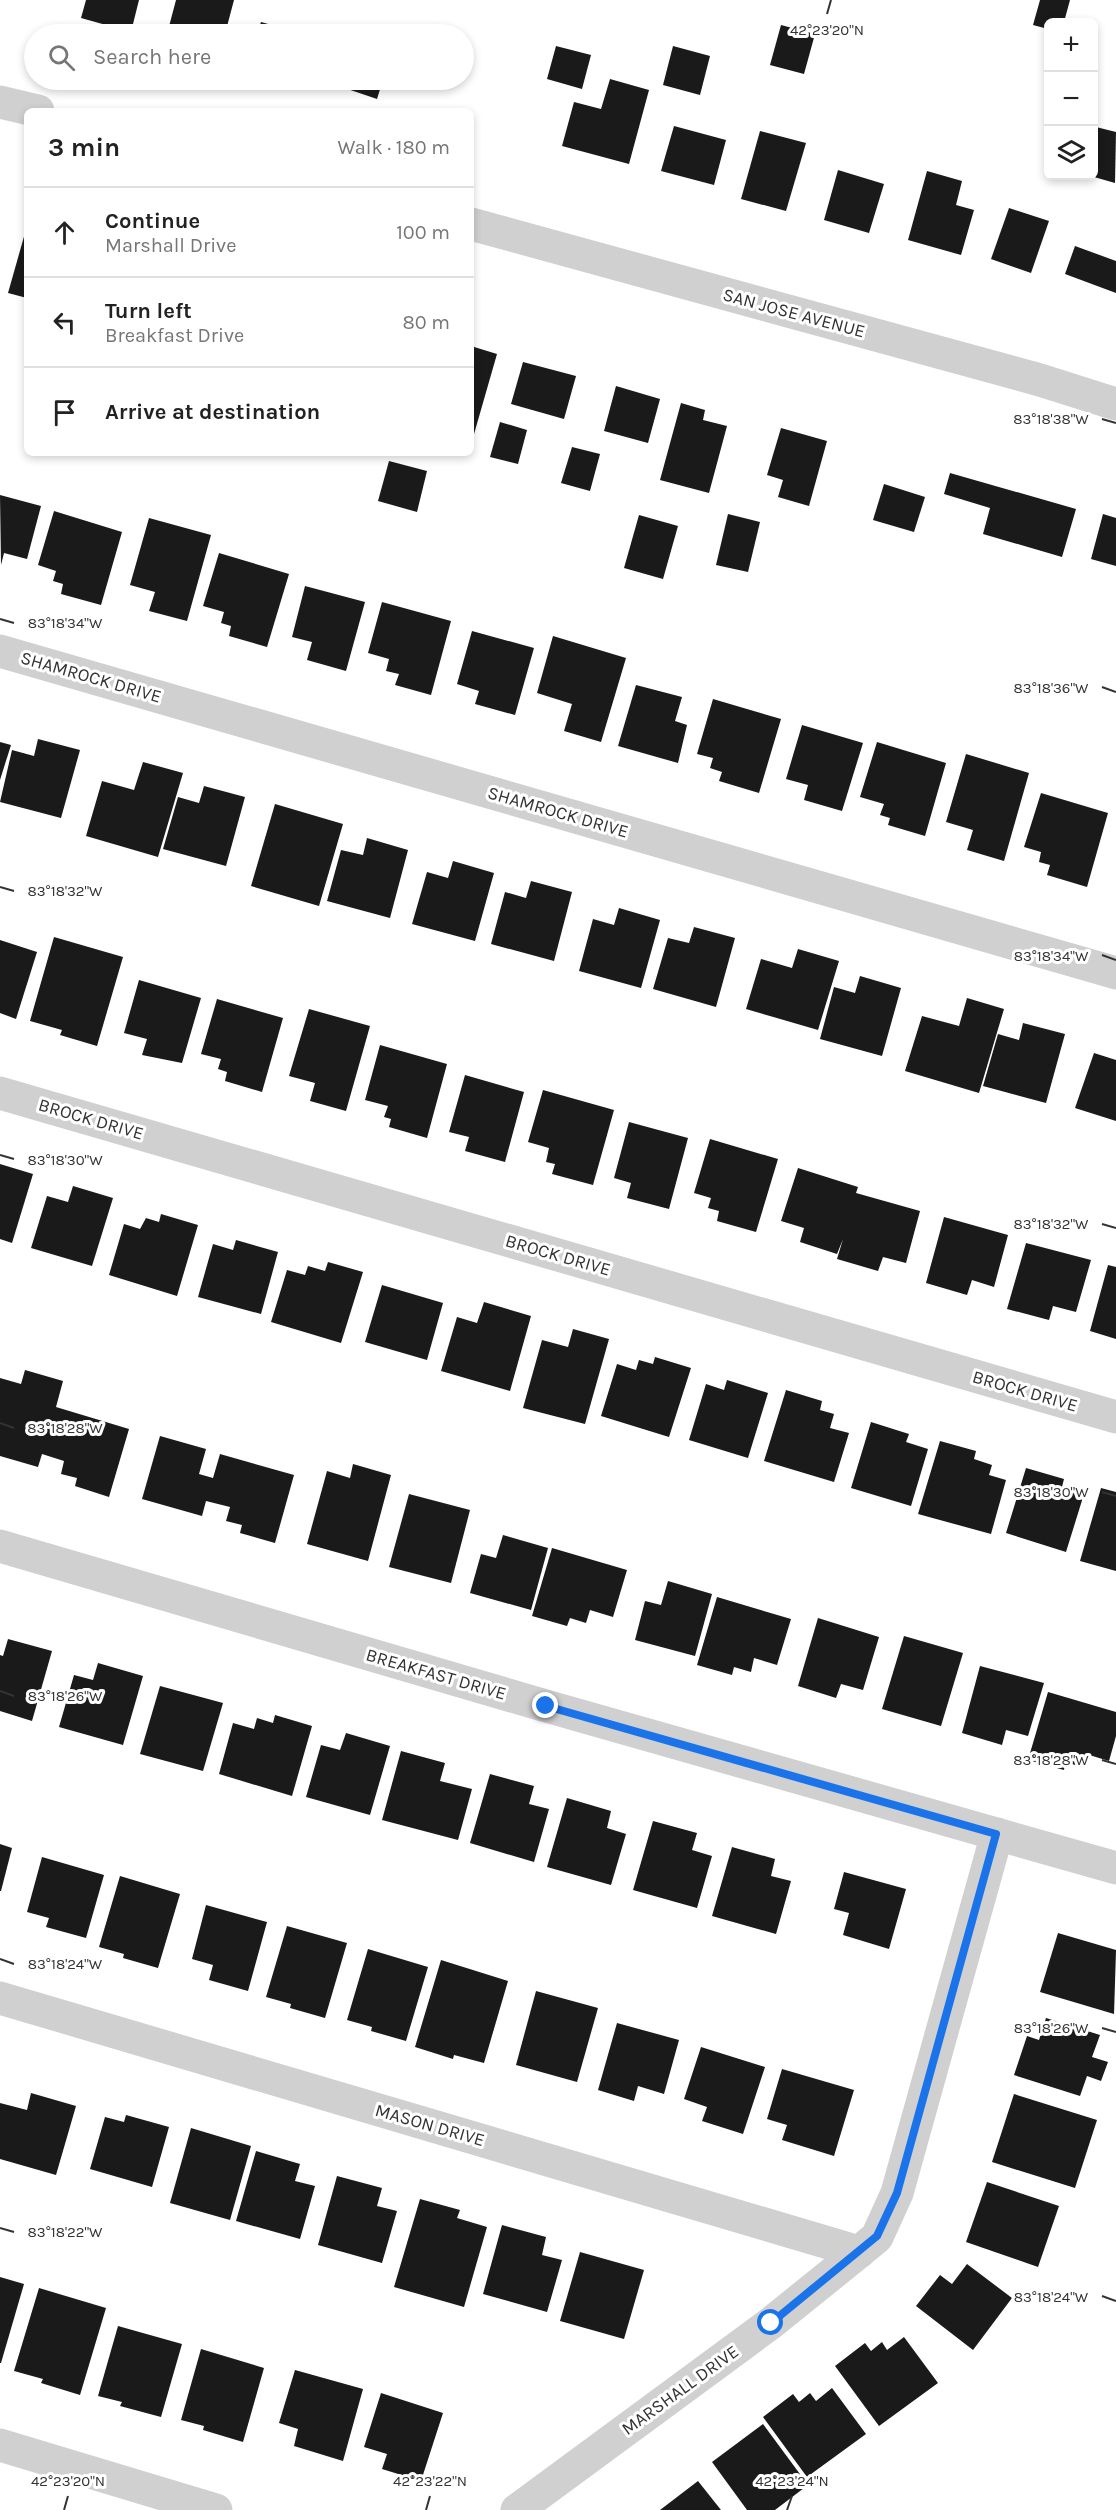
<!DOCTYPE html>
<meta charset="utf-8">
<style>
:root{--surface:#fff;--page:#f6f6f6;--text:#222;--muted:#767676;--line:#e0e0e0}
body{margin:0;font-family:Karla,sans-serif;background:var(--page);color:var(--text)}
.controls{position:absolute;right:18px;top:18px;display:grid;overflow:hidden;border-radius:9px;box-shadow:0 3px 9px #0003}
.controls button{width:54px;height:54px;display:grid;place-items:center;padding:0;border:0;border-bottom:2px solid var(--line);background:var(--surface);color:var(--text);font:30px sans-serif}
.stop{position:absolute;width:18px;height:18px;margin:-14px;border:4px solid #1a73e8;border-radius:50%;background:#fff}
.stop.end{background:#1a73e8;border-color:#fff;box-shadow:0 2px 6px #0008}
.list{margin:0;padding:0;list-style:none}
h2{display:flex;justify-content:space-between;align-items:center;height:78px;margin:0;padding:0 24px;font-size:26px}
h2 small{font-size:20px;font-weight:400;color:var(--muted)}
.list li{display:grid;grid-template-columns:39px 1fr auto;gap:18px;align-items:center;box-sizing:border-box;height:90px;padding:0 24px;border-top:2px solid var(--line)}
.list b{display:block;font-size:22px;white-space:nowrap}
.list p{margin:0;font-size:20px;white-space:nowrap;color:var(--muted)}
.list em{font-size:20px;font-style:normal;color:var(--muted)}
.icon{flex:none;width:33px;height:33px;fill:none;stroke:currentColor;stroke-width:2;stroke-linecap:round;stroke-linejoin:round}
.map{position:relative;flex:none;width:1116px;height:2510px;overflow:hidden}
.search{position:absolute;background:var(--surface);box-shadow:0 3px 9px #0003;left:24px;top:24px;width:450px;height:66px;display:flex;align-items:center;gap:15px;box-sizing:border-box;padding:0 21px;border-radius:33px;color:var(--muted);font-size:22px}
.panel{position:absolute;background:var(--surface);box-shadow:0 3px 9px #0003;left:24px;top:108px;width:450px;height:348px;border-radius:9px}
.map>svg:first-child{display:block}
</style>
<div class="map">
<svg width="1116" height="2510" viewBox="0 0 1116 2510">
<rect width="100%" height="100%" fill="#fff"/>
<g fill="#1a1a1a">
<polygon points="86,0 139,0 131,32 81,18"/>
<polygon points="176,0 234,0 225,34 167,34"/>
<polygon points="1040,0 1070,0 1064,22 1048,22 1048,29 1033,25"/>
<polygon points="261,22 304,34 257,34"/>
<polygon points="781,25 815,34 804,74 770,65"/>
<polygon points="556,46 591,55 582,89 547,79"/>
<polygon points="673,46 710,56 700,95 663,85"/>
<polygon points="610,79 649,90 629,164 562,146 574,102 601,109"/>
<polygon points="321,80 383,80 377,99"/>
<polygon points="674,126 726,140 714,185 661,171"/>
<polygon points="1096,127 1116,132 1115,183 1094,177"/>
<polygon points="760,131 806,143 786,211 741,199"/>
<polygon points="838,170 884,184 869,233 824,220"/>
<polygon points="927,171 962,181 956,205 974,210 961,255 908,240"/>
<polygon points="1009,208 1049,221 1031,273 991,259"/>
<polygon points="27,226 27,298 8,293"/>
<polygon points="1075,246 1116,261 1116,293 1065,274"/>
<polygon points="471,346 497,354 472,441 471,441"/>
<polygon points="523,362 576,376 564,419 511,404"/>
<polygon points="616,386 660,399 648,443 604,431"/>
<polygon points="681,403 705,410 703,420 727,426 709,493 660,480"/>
<polygon points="500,422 527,430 518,464 490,457"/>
<polygon points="781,428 827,441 809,506 778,497 783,480 767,475"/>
<polygon points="572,447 600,454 590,491 561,483"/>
<polygon points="389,461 427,471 417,512 378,501"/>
<polygon points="950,473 1076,509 1062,557 983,534 990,508 944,494"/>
<polygon points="884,484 925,497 914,532 873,520"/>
<polygon points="0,495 41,506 27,559 4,553 1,565"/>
<polygon points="54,511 122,532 101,605 61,594 63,584 53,581 56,571 38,565"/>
<polygon points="728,514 760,522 748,572 716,565"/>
<polygon points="1103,514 1116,518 1116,566 1091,559"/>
<polygon points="639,515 678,526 663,579 624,568"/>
<polygon points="149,518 211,535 187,621 149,611 155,592 130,585"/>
<polygon points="219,553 289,574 267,647 229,636 231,626 221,623 224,612 203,606"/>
<polygon points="305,586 365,602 346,671 307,660 312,642 292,637"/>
<polygon points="382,602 451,621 431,695 395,685 399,674 386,671 389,659 368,653"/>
<polygon points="472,631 534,648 515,715 475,704 479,691 457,684"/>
<polygon points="553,636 626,658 601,742 564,731 572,704 537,693"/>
<polygon points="636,685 682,697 675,721 687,725 678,763 618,746"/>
<polygon points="713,699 781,719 759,793 719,781 722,772 710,768 713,758 697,754"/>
<polygon points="802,725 863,743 842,811 804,800 808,785 786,779"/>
<polygon points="38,739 80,750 61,818 0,802 12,750 34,756"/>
<polygon points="0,742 11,745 0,780"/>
<polygon points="877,742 946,763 925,836 888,825 890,818 880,815 884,804 860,797"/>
<polygon points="966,754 1029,773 1004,861 967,850 973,830 946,822"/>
<polygon points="143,762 183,773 158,857 86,836 102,781 134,790"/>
<polygon points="204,786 245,797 226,866 163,849 178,797 199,803"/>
<polygon points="1041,793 1108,813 1087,887 1047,875 1050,865 1039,862 1041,852 1024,847"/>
<polygon points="275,804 343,824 319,906 251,886"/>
<polygon points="367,838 408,850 390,918 327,901 341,850 363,855"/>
<polygon points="453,861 494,873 475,941 412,924 427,872 448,878"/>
<polygon points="531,881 572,892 554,961 491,944 505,892 526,898"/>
<polygon points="619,908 660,920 641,988 579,971 593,919 614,925"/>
<polygon points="694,927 735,938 716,1007 653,989 668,938 689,943"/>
<polygon points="54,937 123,957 97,1046 60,1035 62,1030 30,1021"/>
<polygon points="0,940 37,952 16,1019 0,1013"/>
<polygon points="798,949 839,961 818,1030 746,1009 761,959 792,968"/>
<polygon points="860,976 901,988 882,1056 820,1039 834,987 855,993"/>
<polygon points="139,980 201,998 182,1063 142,1055 147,1039 124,1033"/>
<polygon points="967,998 1004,1009 979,1093 905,1071 922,1016 959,1026"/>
<polygon points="217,999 283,1018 262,1092 225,1081 227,1072 218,1069 221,1059 201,1054"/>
<polygon points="309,1009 370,1026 346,1111 310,1101 315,1083 289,1076"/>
<polygon points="1023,1023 1065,1034 1046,1103 983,1086 998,1034 1019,1040"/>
<polygon points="380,1045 447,1064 427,1138 389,1127 391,1119 384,1117 388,1106 365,1100"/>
<polygon points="1094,1053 1116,1060 1116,1121 1075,1108"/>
<polygon points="465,1075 524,1092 505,1162 465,1151 469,1137 449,1132"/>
<polygon points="543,1090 614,1110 593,1185 552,1174 555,1164 546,1162 549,1148 528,1142"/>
<polygon points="629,1122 688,1138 669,1209 627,1198 631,1183 614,1178"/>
<polygon points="710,1139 778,1159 756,1232 717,1221 719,1211 708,1208 711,1198 694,1193"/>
<polygon points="0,1164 33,1174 12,1243 0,1239"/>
<polygon points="798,1168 858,1187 856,1193 920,1211 906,1263 883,1257 878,1271 837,1259 843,1239 837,1254 800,1242 804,1228 781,1221"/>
<polygon points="73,1186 113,1198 92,1266 31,1248 47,1196 68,1202"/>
<polygon points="161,1214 198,1225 177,1296 109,1275 124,1224 140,1229 146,1218 159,1222"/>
<polygon points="944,1217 1008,1235 994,1287 972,1280 967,1295 926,1283"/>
<polygon points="236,1240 278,1252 261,1314 198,1297 213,1244 233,1250"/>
<polygon points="1026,1243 1091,1260 1076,1312 1053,1306 1049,1320 1007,1309"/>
<polygon points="328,1262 363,1272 341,1343 271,1322 287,1270 305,1275 308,1266 325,1271"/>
<polygon points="1108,1265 1116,1267 1116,1339 1090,1331"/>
<polygon points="382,1285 443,1303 427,1360 365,1342"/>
<polygon points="484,1302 531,1316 510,1391 441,1371 457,1317 477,1323"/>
<polygon points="573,1329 609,1339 585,1424 523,1408 542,1340 568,1347"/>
<polygon points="655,1357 691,1368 669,1437 601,1416 617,1364 636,1370 639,1360 653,1364"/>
<polygon points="25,1370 63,1381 56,1407 129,1429 109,1497 75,1486 77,1478 61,1474 64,1461 42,1454 38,1467 0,1456 0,1378 21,1384"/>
<polygon points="727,1380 768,1393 748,1458 689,1440 706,1384 724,1390"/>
<polygon points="786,1390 822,1401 820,1410 834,1414 830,1428 849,1433 834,1482 764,1461"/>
<polygon points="871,1422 909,1434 906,1442 928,1449 911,1506 851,1488"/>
<polygon points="160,1436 206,1449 199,1474 213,1478 220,1454 294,1475 275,1543 240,1533 242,1525 226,1521 230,1507 206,1501 202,1516 142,1499"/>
<polygon points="940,1441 976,1451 974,1459 992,1465 989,1475 1006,1480 991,1534 918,1514"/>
<polygon points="353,1464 391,1475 368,1561 307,1544 327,1471 350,1478"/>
<polygon points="1026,1468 1064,1479 1062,1487 1084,1494 1066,1552 1006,1533"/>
<polygon points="1101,1488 1116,1492 1116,1571 1080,1561"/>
<polygon points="409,1494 470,1510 451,1583 389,1567"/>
<polygon points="503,1535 548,1548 531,1610 470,1593 481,1554 496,1558"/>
<polygon points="552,1548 627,1570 613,1617 590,1610 586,1623 570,1618 567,1626 532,1616"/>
<polygon points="668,1581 712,1594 695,1656 635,1640 645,1601 661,1605"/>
<polygon points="717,1597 791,1619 777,1665 754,1658 751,1672 734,1667 732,1675 697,1665"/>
<polygon points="818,1618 879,1637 863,1690 841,1684 836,1698 798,1686"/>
<polygon points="904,1636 963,1653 941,1726 882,1709"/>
<polygon points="8,1639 52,1651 32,1721 0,1711 0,1655 3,1656"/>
<polygon points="98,1663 143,1676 123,1745 59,1727 74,1675 93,1680"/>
<polygon points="980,1666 1044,1683 1028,1736 1006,1730 1002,1745 962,1733"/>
<polygon points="160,1686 223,1703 203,1771 140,1754"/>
<polygon points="1048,1692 1116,1712 1116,1736 1109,1761 1086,1754 1082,1767 1065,1762 1064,1770 1028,1760"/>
<polygon points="275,1715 312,1726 292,1796 219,1774 233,1723 254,1729 257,1718 273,1723"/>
<polygon points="346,1733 390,1746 370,1815 306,1797 321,1745 340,1750"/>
<polygon points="401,1751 445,1763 440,1781 472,1789 458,1840 382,1820"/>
<polygon points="490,1774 534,1786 529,1804 549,1809 534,1862 470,1843"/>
<polygon points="567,1798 611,1811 607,1828 626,1834 611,1885 547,1867"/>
<polygon points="653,1821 697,1833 692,1850 712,1856 697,1908 633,1890"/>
<polygon points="0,1844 12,1848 1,1891 0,1891"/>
<polygon points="732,1847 775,1859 771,1876 791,1881 776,1934 712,1916"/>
<polygon points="42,1857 104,1875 86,1938 46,1927 49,1918 27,1912"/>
<polygon points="844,1872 906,1889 889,1949 843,1935 849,1913 834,1909"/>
<polygon points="120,1876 180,1894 158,1968 123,1958 124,1954 99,1947"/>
<polygon points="206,1905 267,1922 248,1991 209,1980 213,1965 192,1959"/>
<polygon points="287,1926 347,1943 325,2018 290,2008 291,2004 266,1997"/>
<polygon points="1058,1933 1116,1950 1114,2014 1040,1992"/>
<polygon points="368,1949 428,1967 406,2041 371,2031 372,2027 347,2020"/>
<polygon points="441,1960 508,1981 484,2063 454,2055 453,2059 415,2047"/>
<polygon points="536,1991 598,2008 577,2082 516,2065"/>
<polygon points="1046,2018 1100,2035 1092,2057 1108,2062 1101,2081 1087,2076 1080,2096 1014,2075 1027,2036 1039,2040"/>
<polygon points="617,2023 679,2040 664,2094 638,2086 634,2101 598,2090"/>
<polygon points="701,2047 765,2067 743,2134 702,2121 707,2107 684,2099"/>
<polygon points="782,2069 854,2090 834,2156 782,2140 787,2125 767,2119"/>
<polygon points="31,2093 76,2106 56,2175 0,2159 0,2103 27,2110"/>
<polygon points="1014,2094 1097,2120 1075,2188 992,2162"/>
<polygon points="126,2115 169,2127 152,2187 90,2169 105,2117 124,2122"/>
<polygon points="191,2128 251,2146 230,2220 170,2203"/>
<polygon points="256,2151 300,2164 295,2181 315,2186 300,2239 236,2221"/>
<polygon points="337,2176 382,2188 377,2206 397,2211 382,2263 318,2245"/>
<polygon points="987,2182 1059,2206 1038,2267 966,2242"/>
<polygon points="420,2199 460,2210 457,2218 487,2227 464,2307 394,2287"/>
<polygon points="502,2225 546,2237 542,2255 562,2260 547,2312 483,2294"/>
<polygon points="580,2252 644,2270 624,2339 560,2321"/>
<polygon points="967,2264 1012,2298 973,2350 916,2306 940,2275 952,2284"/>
<polygon points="0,2277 24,2284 1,2363 0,2363"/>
<polygon points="39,2288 106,2308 80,2395 41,2383 43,2379 14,2371"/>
<polygon points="118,2326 182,2344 161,2417 120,2406 122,2402 98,2396"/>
<polygon points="904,2337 938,2383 879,2426 835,2366 865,2343 871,2351 882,2342 887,2350"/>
<polygon points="201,2349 264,2368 243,2442 203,2430 204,2426 181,2420"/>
<polygon points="295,2370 363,2389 343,2461 294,2446 298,2429 279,2423"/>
<polygon points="832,2388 866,2434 807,2477 763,2417 793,2394 799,2402 810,2393 816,2401"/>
<polygon points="381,2393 443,2413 421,2481 382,2469 387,2454 364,2447"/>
<polygon points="763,2424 808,2485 775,2510 747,2510 712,2462"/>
<polygon points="698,2481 721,2510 660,2510"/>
</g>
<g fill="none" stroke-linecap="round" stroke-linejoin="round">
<g stroke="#d0d0d0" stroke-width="33">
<polyline points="0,102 38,111"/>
<polyline points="471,224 1040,380 1116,404"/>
<polyline points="0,651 1116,973"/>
<polyline points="0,1093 1116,1417"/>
<polyline points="0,1546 546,1706 1116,1868"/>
<polyline points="0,1998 859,2252"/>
<polyline points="0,2445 216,2510"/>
<polyline points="517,2510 771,2323 859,2252 877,2237 897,2193 997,1834"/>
</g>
</g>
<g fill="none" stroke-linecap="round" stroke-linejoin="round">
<polyline stroke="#1a73e8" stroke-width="8" points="546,1706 996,1834 897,2193 877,2236 771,2323"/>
</g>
<path fill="none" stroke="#333" stroke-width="2" d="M827 14 831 0M1102 419 1116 423M0 619 14 623M1102 687 1116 692M0 887 14 891M1102 955 1116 960M0 1155 14 1159M1102 1224 1116 1228M0 1423 14 1428M1102 1492 1116 1496M0 1691 14 1696M1102 1760 1116 1764M0 1959 14 1964M1102 2028 1116 2032M0 2228 14 2232M1102 2296 1116 2301M64 2510 68 2496M426 2510 430 2496M787 2510 792 2496"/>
<g text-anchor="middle" stroke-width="6" stroke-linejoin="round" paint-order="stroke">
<g font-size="18" fill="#333" stroke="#fff">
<text transform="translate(794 313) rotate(15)" y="6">SAN JOSE AVENUE</text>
<text transform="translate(91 677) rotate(16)" y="6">SHAMROCK DRIVE</text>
<text transform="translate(558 812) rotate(16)" y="6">SHAMROCK DRIVE</text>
<text transform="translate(91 1119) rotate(16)" y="6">BROCK DRIVE</text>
<text transform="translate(558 1255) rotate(16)" y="6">BROCK DRIVE</text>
<text transform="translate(1025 1391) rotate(16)" y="6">BROCK DRIVE</text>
<text transform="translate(436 1674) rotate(16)" y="6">BREAKFAST DRIVE</text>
<text transform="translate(430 2125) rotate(16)" y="6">MASON DRIVE</text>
<text transform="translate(680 2390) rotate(-36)" y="6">MARSHALL DRIVE</text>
</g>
</g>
<g font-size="15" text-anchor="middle" fill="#333" stroke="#fff" stroke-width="6" stroke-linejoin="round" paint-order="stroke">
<text x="827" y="35">42°23'20"N</text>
<text x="1051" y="424">83°18'38"W</text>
<text x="65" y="628">83°18'34"W</text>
<text x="1051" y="693">83°18'36"W</text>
<text x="65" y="896">83°18'32"W</text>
<text x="1051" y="961">83°18'34"W</text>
<text x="65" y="1165">83°18'30"W</text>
<text x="1051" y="1229">83°18'32"W</text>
<text x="65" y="1433">83°18'28"W</text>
<text x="1051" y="1497">83°18'30"W</text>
<text x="65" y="1701">83°18'26"W</text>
<text x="1051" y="1765">83°18'28"W</text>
<text x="65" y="1969">83°18'24"W</text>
<text x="1051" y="2033">83°18'26"W</text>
<text x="65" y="2237">83°18'22"W</text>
<text x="1051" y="2302">83°18'24"W</text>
<text x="68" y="2486">42°23'20"N</text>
<text x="430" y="2486">42°23'22"N</text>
<text x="792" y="2486">42°23'24"N</text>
</g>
</svg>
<div class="controls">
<button>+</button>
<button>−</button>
<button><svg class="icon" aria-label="layers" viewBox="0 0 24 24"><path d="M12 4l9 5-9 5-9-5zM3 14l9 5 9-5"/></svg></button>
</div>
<div class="stop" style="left:771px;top:2323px"></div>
<div class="stop end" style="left:546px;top:1706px"></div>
<div class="search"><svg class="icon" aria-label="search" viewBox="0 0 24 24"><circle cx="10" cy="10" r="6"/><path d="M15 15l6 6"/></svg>Search here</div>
<section class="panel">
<h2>3 min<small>Walk · 180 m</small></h2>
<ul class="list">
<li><svg class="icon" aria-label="ahead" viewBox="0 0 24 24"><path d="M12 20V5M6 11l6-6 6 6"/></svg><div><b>Continue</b><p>Marshall Drive</p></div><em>100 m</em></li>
<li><svg class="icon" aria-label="left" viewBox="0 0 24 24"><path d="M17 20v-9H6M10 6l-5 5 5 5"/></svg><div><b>Turn left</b><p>Breakfast Drive</p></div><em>80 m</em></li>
<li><svg class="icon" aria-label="arrive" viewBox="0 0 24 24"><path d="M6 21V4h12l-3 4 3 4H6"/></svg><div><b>Arrive at destination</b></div></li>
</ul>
</section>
</div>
